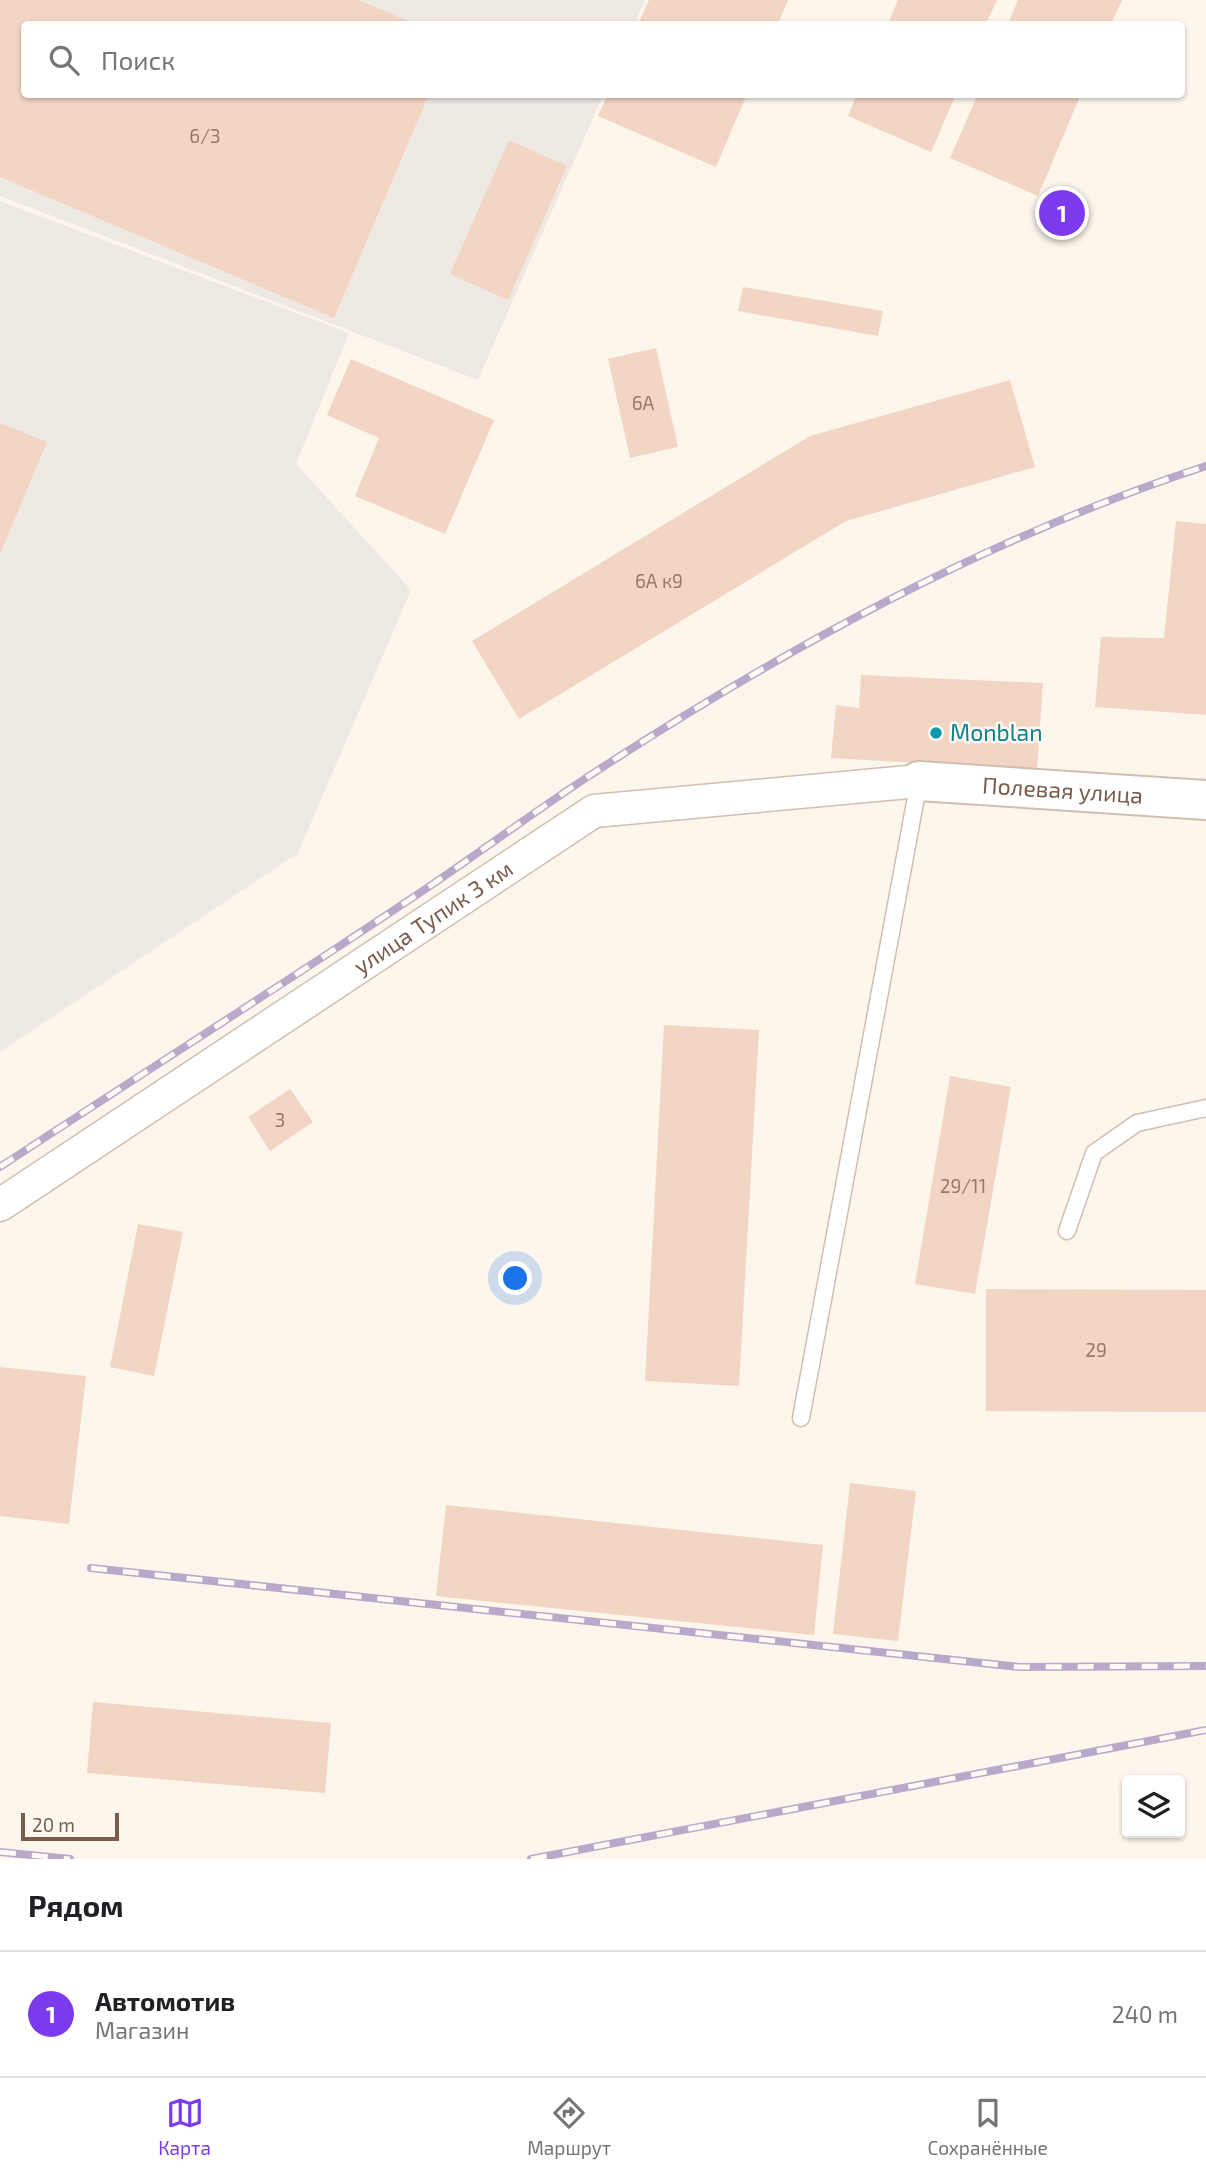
<!DOCTYPE html>
<html lang="ru">
<meta charset="utf-8">
<style>
:root{--surface:#fff;--page:#f6f6f6;--text:#202124;--muted:#757577;--line:#e0e0e0;--accent:#7c3aed}
body{margin:0;font-family:"Exo 2",sans-serif;background:var(--page);color:var(--text)}
.controls{position:absolute;right:21px;bottom:21px;display:grid;overflow:hidden;border-radius:7px;box-shadow:0 2px 5px #0004}
.controls button{width:63px;height:63px;display:grid;place-items:center;padding:0;border:0;border-bottom:2px solid var(--line);background:var(--surface);color:var(--text);font:35px sans-serif}
.scale{position:absolute;left:21px;bottom:18px;width:98px;box-sizing:border-box;padding-left:7px;border:4px solid #7a5c4d;border-top:0;font-size:19px;line-height:24px;white-space:nowrap;color:#7a5c4d;-webkit-text-stroke:5px #fffaf3;paint-order:stroke}
.you{position:absolute;left:516px;top:1279px;width:24px;height:24px;margin:-18px;border:5px solid #fff;border-radius:50%;background:#1a73e8;box-shadow:0 0 0 10px #1a73e833}
.badge{display:grid;place-items:center;width:46px;height:46px;border-radius:50%;background:var(--accent);color:#fff;font-size:23px;font-weight:700}
.pin{position:absolute;translate:-50% -50%;border:4px solid #fff;box-shadow:0 2px 7px #0006}
.list{margin:0;padding:0;list-style:none}
h2{display:flex;justify-content:space-between;align-items:center;height:91px;margin:0;padding:0 28px;font-size:30px}
h2 small{font-size:23px;font-weight:400;color:var(--muted)}
.list li{display:grid;grid-template-columns:46px 1fr auto;gap:21px;align-items:center;box-sizing:border-box;height:126px;padding:0 28px;border-top:2px solid var(--line)}
.list b{display:block;font-size:26px;white-space:nowrap}
.list p{margin:0;font-size:23px;white-space:nowrap;color:var(--muted)}
.list em{font-size:23px;font-style:normal;color:var(--muted)}
.icon{flex:none;width:38px;height:38px;fill:none;stroke:currentColor;stroke-width:2;stroke-linecap:round;stroke-linejoin:round}
.map{position:relative;flex:none;width:1206px;height:1859px;overflow:hidden}
.search{position:absolute;background:var(--surface);box-shadow:0 2px 5px #0004;left:21px;right:21px;top:21px;height:77px;display:flex;align-items:center;gap:18px;box-sizing:border-box;padding:0 24px;border-radius:7px;color:var(--muted);font-size:26px}
.sheet{height:217px;background:var(--surface)}
nav{display:flex;justify-content:space-around;align-items:center;box-sizing:border-box;height:98px;border-top:2px solid var(--line);background:var(--surface);font-size:19px;color:var(--muted)}
nav a{display:grid;justify-items:center;gap:4px}
nav .on{color:var(--accent)}
.map>svg:first-child{display:block}
</style>
<div class="map">
<svg width="1206" height="1859" viewBox="0 0 1206 1859">
<rect width="100%" height="100%" fill="#fdf6ec"/>
<g fill="#efe9e4">
<polygon points="0,0 645,0 634,24 24,24 24,94 603,95 478,380 0,196"/>
<polygon points="0,201 349,333 296,464 411,590 298,853 0,1052"/>
</g>
<g fill="#f3d5c3">
<polygon points="0,0 358,0 416,24 24,24 24,94 429,94 334,318 0,177"/>
<polygon points="649,0 788,0 778,24 638,24"/>
<polygon points="898,0 997,0 986,24 888,24"/>
<polygon points="1018,0 1122,0 1111,24 1008,24"/>
<polygon points="608,94 747,94 716,167 598,116"/>
<polygon points="857,94 956,94 931,152 848,116"/>
<polygon points="978,94 1081,94 1038,196 950,158"/>
<polygon points="509,140 567,166 508,300 450,274"/>
<polygon points="743,287 883,311 878,336 738,311"/>
<polygon points="656,348 678,447 630,458 608,359"/>
<polygon points="351,359 494,420 445,534 355,496 379,438 327,415"/>
<polygon points="1010,380 1035,467 846,521 519,719 472,641 810,436"/>
<polygon points="0,423 47,442 0,554"/>
<polygon points="1176,521 1206,524 1206,715 1095,707 1101,637 1164,638"/>
<polygon points="861,675 1043,683 1037,770 831,758 836,705 859,708"/>
<polygon points="664,1025 759,1030 739,1386 645,1381"/>
<polygon points="950,1076 1011,1087 975,1294 915,1284"/>
<polygon points="290,1089 313,1122 270,1151 248,1117"/>
<polygon points="138,1224 183,1232 154,1376 110,1367"/>
<polygon points="986,1289 1206,1290 1206,1412 986,1411"/>
<polygon points="0,1367 86,1376 69,1524 0,1516"/>
<polygon points="850,1483 916,1491 898,1641 833,1634"/>
<polygon points="446,1505 823,1545 814,1635 436,1596"/>
<polygon points="93,1702 331,1723 325,1793 87,1773"/>
</g>
<g fill="none" stroke-linecap="round" stroke-linejoin="round">
<defs>
<g id="service">
<polyline points="1067,1231 1094,1153 1137,1123 1206,1108"/>
<polyline points="801,1418 919,781"/>
</g>
<g id="minor">
<path id="s1" d="M0 1205 594 811 919 781"/>
</g>
<g id="tertiary">
<path id="s2" d="M919 781 1206 800"/>
</g>
</defs>
<use href="#service" stroke="#d1beb0" stroke-width="19"/>
<use href="#minor" stroke="#d1beb0" stroke-width="35"/>
<use href="#tertiary" stroke="#d1beb0" stroke-width="42"/>
<use href="#service" stroke="#fff" stroke-width="16"/>
<use href="#minor" stroke="#fff" stroke-width="32"/>
<use href="#tertiary" stroke="#fff" stroke-width="38"/>
<defs>
<g id="rail">
<path d="M0 1167C141 1074 284 984 424 890 479 853 531 814 586 778 780 651 986 538 1206 466"/>
<polyline points="91,1568 1019,1667 1206,1666"/>
<polyline points="0,1852 70,1859"/>
<polyline points="531,1859 1206,1730"/>
</g>
</defs>
<use href="#rail" stroke="#b9a8c9" stroke-width="8"/>
<use href="#rail" stroke="#fffaf3" stroke-width="5" stroke-dasharray="16" stroke-linecap="butt"/>
</g>
<circle fill="#0f9aa8" stroke="#fffaf3" stroke-width="2.5" cx="936" cy="733" r="7"/>
<g text-anchor="middle" stroke-width="5" stroke-linejoin="round" paint-order="stroke">
<g font-size="19" fill="#987a6a">
<text x="205" y="143">6/3</text>
<text x="643" y="410">6А</text>
<text x="659" y="588">6А к9</text>
<text x="280" y="1127">3</text>
<text x="963" y="1193">29/11</text>
<text x="1096" y="1357">29</text>
</g>
<g font-size="23" fill="#0d838f" stroke="#fffaf3" text-anchor="start">
<text x="950" y="741">Monblan</text>
</g>
<g font-size="23" fill="#7a5c4d" stroke="#fffaf3">
<text dy="8" stroke="none"><textPath href="#s2" startOffset="144">Полевая улица</textPath></text>
<text dy="8" stroke="none"><textPath href="#s1" startOffset="520">улица Тупик 3 км</textPath></text>
</g>
</g>
</svg>
<div class="controls">
<button><svg class="icon" aria-label="layers" viewBox="0 0 24 24"><path d="M12 4l9 5-9 5-9-5zM3 14l9 5 9-5"/></svg></button>
</div>
<div class="scale">20 m</div>
<div class="you"></div>
<div class="pin badge" style="left:1062px;top:213px">1</div>
<div class="search"><svg class="icon" aria-label="search" viewBox="0 0 24 24"><circle cx="10" cy="10" r="6"/><path d="M15 15l6 6"/></svg>Поиск</div>
</div>
<section class="sheet">
<h2>Рядом<small></small></h2>
<ul class="list">
<li><span class="badge">1</span><div><b>Автомотив</b><p>Магазин</p></div><em>240 m</em></li>
</ul>
</section>
<nav>
<a class="on"><svg class="icon" aria-label="map" viewBox="0 0 24 24"><path d="M3 6l6-2 6 2 6-2v14l-6 2-6-2-6 2zM9 4v14M15 6v14"/></svg>Карта</a>
<a><svg class="icon" aria-label="directions" viewBox="0 0 24 24"><path d="M12 3l9 9-9 9-9-9zM9 14v-3h6M13 9l2 2-2 2"/></svg>Маршрут</a>
<a><svg class="icon" aria-label="saved" viewBox="0 0 24 24"><path d="M7 4h10v16l-5-4-5 4z"/></svg>Сохранённые</a>
</nav>
